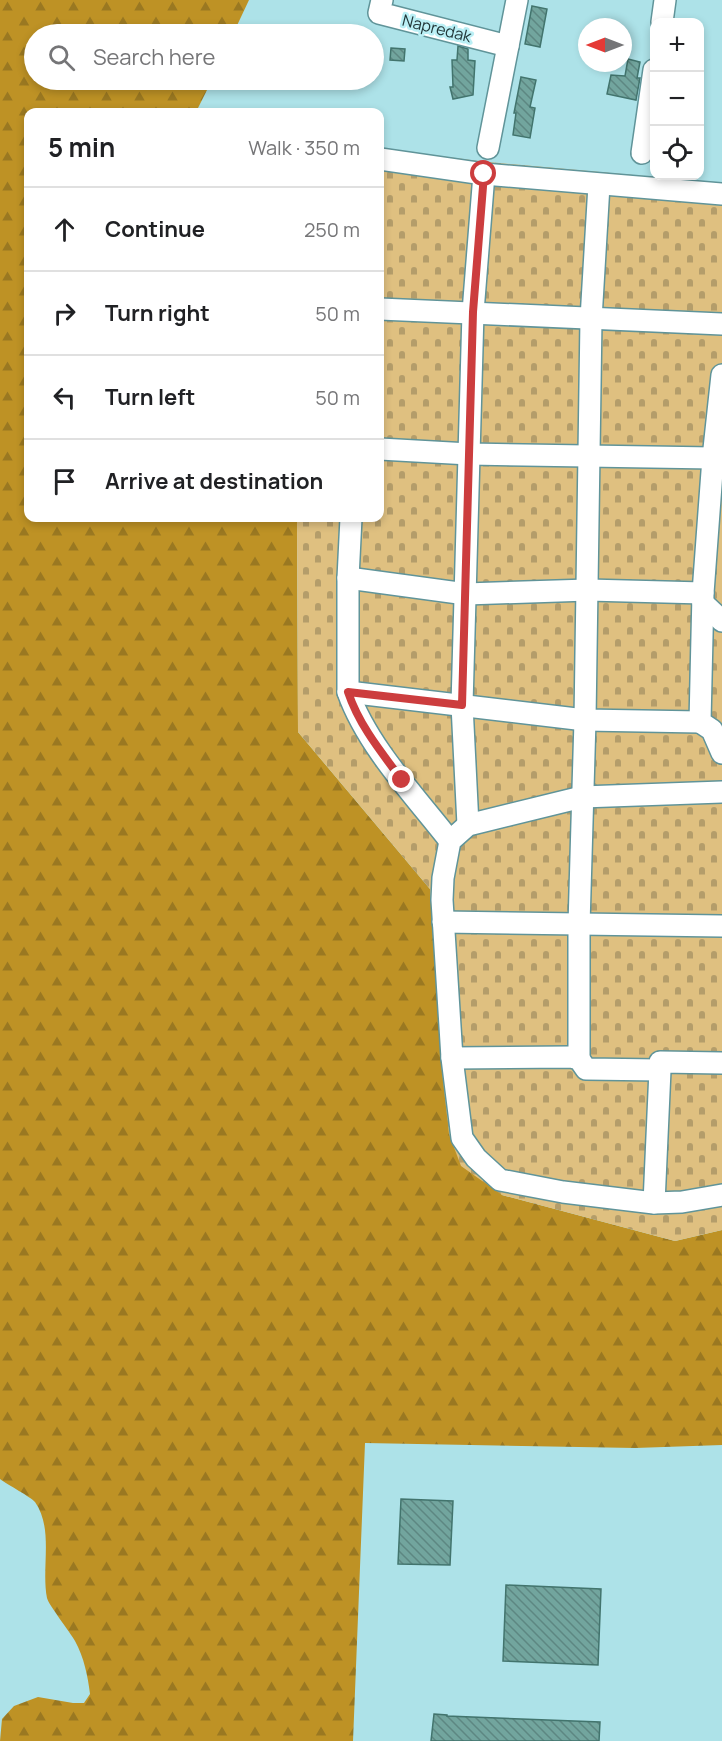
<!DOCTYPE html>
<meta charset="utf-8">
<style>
:root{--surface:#fff;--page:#f2f2f2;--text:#202124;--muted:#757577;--line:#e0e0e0}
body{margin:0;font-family:Manrope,sans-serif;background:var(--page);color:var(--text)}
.controls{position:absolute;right:18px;top:18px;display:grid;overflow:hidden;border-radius:12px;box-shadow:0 3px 9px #0003}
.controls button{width:54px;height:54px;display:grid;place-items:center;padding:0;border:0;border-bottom:2px solid var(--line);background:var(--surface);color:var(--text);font:30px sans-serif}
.compass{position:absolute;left:578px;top:18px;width:54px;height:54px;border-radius:50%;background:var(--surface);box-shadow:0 3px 9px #0003;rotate:270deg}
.stop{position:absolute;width:18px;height:18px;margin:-14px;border:4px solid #cc3d3e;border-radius:50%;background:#fff}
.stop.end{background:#cc3d3e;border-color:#fff;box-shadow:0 2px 6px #0008}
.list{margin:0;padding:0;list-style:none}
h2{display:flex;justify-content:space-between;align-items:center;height:78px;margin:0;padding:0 24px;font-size:26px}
h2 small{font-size:20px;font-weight:400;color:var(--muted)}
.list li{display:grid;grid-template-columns:39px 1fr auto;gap:18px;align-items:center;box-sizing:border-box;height:84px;padding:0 24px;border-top:2px solid var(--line)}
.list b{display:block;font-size:22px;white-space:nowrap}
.list em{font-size:20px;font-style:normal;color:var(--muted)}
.icon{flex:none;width:33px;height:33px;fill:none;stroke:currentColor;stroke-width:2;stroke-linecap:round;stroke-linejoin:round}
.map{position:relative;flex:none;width:722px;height:1741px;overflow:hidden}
.search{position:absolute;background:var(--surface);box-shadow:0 3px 9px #0003;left:24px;top:24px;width:360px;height:66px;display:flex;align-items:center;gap:15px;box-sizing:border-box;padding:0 21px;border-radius:33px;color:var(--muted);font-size:22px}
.panel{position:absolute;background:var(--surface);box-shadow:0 3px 9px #0003;left:24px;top:108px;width:360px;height:414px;border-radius:12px}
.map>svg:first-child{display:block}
</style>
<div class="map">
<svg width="722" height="1741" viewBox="0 0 722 1741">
<defs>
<pattern id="forest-firs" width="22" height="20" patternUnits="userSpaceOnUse" patternTransform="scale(1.5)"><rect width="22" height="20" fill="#be9225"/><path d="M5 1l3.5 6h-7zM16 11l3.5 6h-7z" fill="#9a7821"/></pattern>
<pattern id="cemetery-stones" width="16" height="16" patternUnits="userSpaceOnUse" patternTransform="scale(1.5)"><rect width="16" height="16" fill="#dfc080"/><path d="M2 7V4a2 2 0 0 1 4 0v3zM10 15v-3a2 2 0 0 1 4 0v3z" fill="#b49d6a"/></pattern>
<pattern id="building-back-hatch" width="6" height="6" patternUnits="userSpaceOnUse" patternTransform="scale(1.5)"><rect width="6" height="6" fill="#72a59e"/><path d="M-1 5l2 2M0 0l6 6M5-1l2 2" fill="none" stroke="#5d8782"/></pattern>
</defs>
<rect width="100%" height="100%" fill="#ade2e8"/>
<path fill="url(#forest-firs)" d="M0 0H249L233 34H34V80H212L196 112H28V518H297L298 732 430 889 442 1071 502 1195 675 1241 722 1230V1445L635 1448 365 1443 353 1741H0L2 1719 14 1706 38 1697 73 1703H84L90 1694C88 1677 84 1657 75 1641 70 1632 48 1604 47 1598 41 1568 54 1529 35 1502 31 1497 8 1485 0 1479Z"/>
<polygon fill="url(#cemetery-stones)" points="380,148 478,161 722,183 722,1230 675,1241 502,1195 461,1166 449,1134 442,1071 430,889 298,732 297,518 380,518"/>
<g fill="url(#building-back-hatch)" stroke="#42746d" stroke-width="1.5">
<polygon points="532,6 547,9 540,47 525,44"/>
<polygon points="458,46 468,49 468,60 475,61 473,95 453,99 450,87 453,87 452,60 457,60"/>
<polygon points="391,48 405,49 404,61 390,60"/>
<polygon points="628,59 640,62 637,78 640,78 636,100 607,94 611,75 625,76"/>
<polygon points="521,77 536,80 530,107 535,108 530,138 513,135 516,113 514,113"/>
<polygon points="401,1499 453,1501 450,1565 398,1564"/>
<polygon points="506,1585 601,1589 598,1665 503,1661"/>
<polygon points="434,1714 447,1715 447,1716 600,1722 599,1741 431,1741"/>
</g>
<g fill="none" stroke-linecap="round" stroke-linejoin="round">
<defs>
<g id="minor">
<polyline points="382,0 379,13 508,46"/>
<polyline points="662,22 665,0"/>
<polyline points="488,148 517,0"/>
<polyline points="642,153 654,70"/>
<polyline points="380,159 484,174 722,194"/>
<polyline points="380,309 722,324"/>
<polyline points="722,375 713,458 703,593 700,722 712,730 722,753"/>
<polyline points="380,449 469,454 713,458"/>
<path d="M351 518 348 578V692C367 746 415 796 450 841"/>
<polyline points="348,578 466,594 588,590 703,593"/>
<polyline points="703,603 722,621"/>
<polyline points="348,692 585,720 700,722"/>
<polyline points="722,792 582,797 468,825 450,841 443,878 442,900 452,1058 571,1057 579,1059 586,1069 660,1070 660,1062 722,1063"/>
<polyline points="468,825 462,705 473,312 484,174"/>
<polyline points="443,922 722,926"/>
<polyline points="452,1058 462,1138 476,1158 500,1180 563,1192 654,1203 682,1202 722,1195"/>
<polyline points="579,1059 579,925 585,720 591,319 599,185"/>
<polyline points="654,1203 660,1070"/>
</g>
</defs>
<use href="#minor" stroke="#609499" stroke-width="24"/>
<use href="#minor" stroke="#fff" stroke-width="21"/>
</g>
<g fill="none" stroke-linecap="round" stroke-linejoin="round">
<path stroke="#cc3d3e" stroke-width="8" d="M402 780C381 752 359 725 348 692L462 705 473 312 484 174"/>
</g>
<g text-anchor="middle" stroke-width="5" stroke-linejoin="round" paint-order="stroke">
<g font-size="16" fill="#223739" stroke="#baeff5">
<text transform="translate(437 28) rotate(14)" y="6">Napredak</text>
</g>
</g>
</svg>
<div class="controls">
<button>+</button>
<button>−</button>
<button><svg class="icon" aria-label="locate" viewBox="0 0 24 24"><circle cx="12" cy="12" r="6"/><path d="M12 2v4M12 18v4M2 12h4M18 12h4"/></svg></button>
</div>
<svg class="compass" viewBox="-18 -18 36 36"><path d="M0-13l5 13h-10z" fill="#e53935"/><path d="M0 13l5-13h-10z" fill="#757577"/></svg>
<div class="stop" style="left:484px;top:174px"></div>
<div class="stop end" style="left:402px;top:780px"></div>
<div class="search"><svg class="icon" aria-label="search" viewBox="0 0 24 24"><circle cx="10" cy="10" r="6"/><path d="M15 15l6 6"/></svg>Search here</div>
<section class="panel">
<h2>5 min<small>Walk · 350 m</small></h2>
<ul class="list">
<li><svg class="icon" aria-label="ahead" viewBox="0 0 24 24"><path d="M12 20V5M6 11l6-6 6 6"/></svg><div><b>Continue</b></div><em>250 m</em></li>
<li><svg class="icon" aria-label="right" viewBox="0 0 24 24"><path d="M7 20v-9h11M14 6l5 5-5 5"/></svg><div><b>Turn right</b></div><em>50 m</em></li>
<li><svg class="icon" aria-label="left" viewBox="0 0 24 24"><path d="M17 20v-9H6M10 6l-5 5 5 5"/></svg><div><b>Turn left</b></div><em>50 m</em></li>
<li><svg class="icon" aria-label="arrive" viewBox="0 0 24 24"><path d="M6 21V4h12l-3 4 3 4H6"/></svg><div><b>Arrive at destination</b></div></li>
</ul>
</section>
</div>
